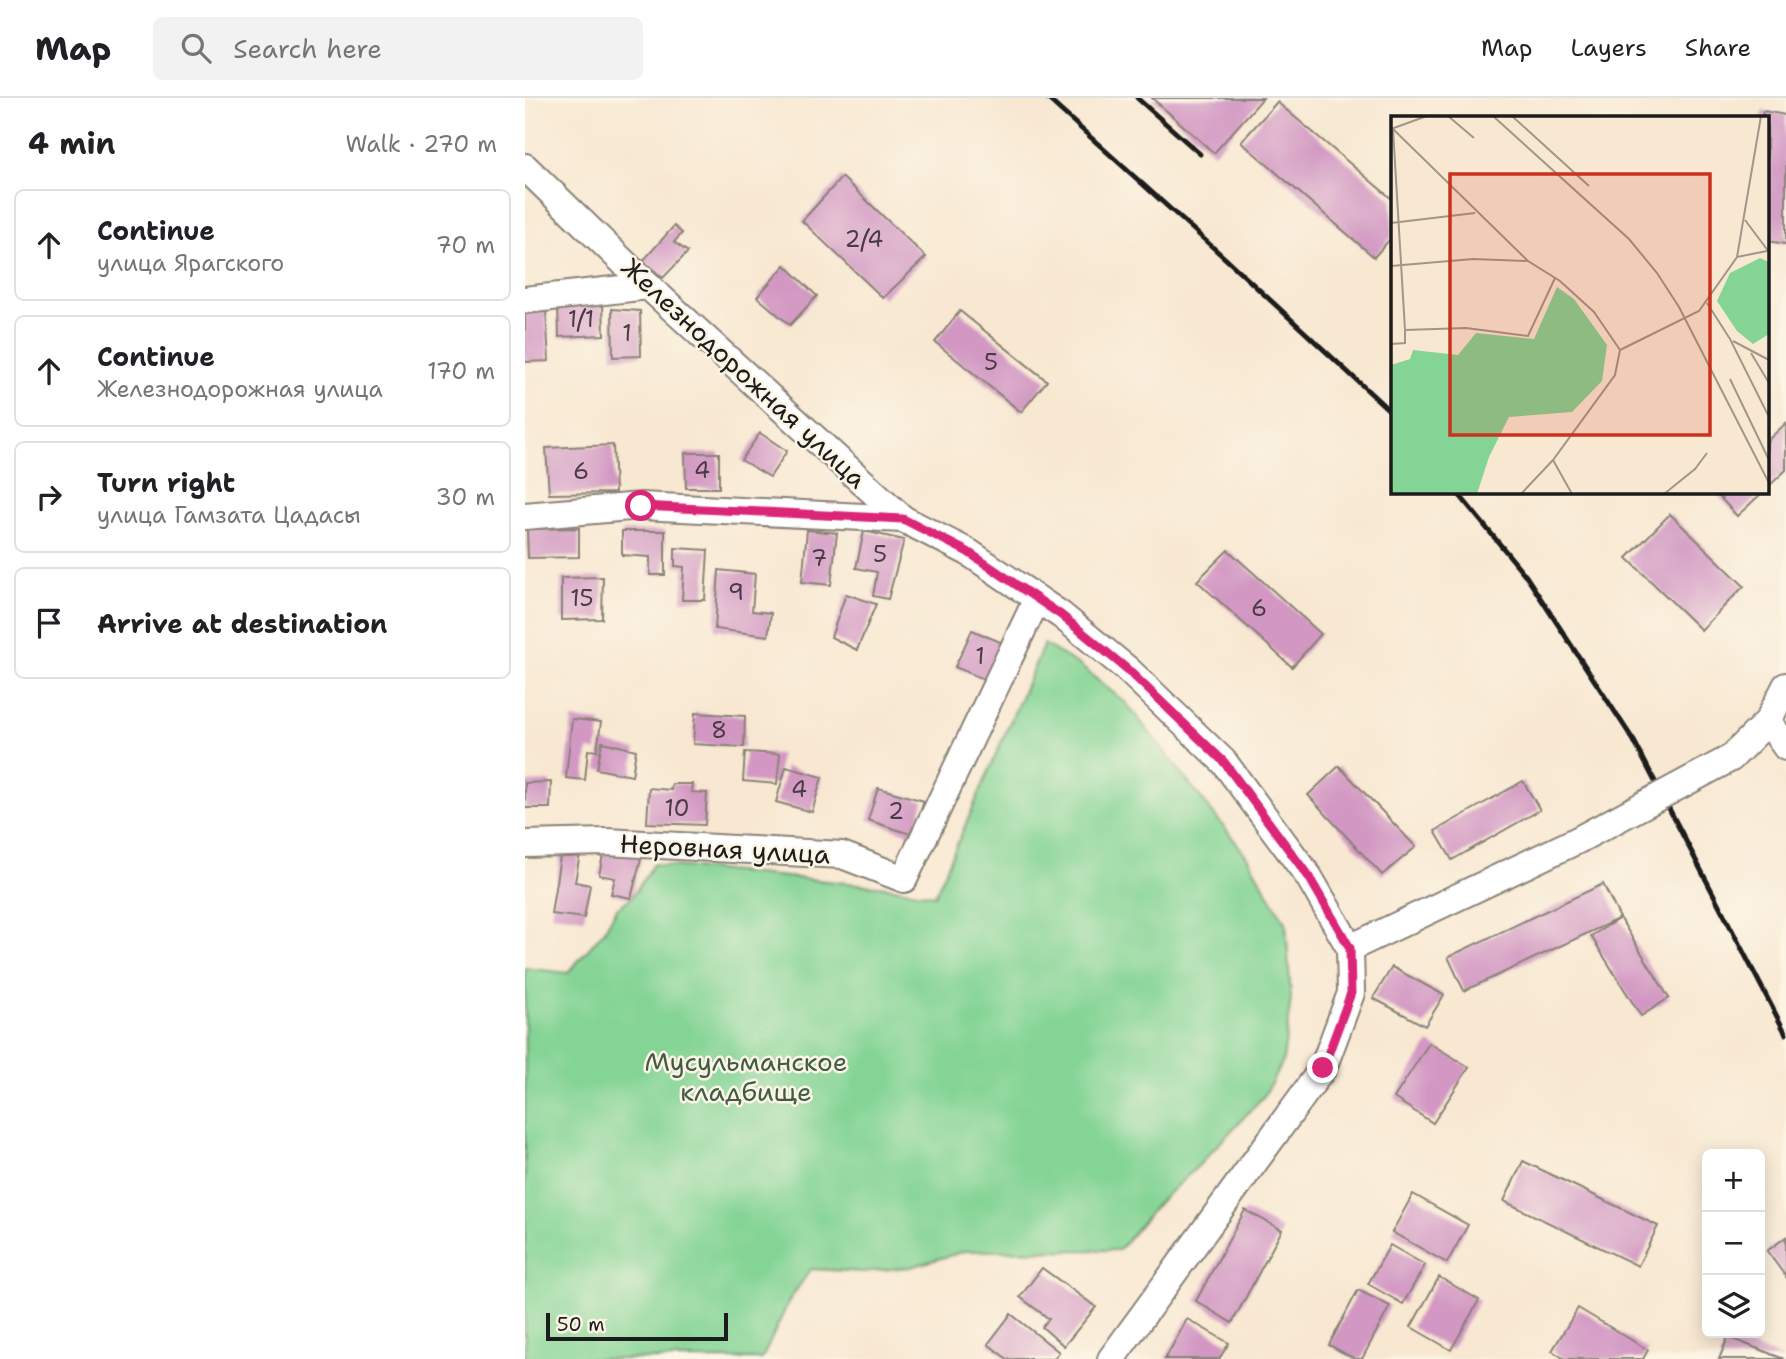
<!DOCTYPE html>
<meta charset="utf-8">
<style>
:root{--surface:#fff;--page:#f2f2f2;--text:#202124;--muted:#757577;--line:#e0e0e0}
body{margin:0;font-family:"Shantell Sans",sans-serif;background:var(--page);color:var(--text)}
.controls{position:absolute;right:21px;bottom:21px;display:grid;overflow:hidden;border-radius:10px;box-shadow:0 4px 18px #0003}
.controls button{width:63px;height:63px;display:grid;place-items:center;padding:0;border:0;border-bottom:2px solid var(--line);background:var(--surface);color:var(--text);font:35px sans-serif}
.scale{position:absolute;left:21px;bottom:18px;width:182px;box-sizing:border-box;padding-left:7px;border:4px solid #1c1c1c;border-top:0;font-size:19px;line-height:24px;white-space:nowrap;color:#1c1c1c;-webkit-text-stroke:5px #fcf5e5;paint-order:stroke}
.stop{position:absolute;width:21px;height:21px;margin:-16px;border:5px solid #db2777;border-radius:50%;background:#fff}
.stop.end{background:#db2777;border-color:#fff;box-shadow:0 2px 7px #0008}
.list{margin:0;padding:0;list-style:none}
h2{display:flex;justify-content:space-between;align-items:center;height:91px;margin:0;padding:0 28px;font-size:30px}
h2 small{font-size:23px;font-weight:400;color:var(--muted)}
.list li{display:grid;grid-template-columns:46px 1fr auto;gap:21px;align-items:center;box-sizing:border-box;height:112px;margin:0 14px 14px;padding:0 14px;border:2px solid var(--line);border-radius:10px}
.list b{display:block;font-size:26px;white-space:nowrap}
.list p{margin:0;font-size:23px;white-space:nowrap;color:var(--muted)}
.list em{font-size:23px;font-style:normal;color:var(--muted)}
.icon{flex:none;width:38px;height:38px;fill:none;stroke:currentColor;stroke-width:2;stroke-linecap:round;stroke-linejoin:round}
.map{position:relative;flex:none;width:1261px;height:1261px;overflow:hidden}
header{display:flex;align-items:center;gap:42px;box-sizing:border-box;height:98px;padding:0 35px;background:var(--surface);border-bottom:2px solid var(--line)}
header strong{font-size:33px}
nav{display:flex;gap:38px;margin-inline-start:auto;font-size:24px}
.search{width:490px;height:63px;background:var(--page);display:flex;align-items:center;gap:18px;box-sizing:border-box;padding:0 24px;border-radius:10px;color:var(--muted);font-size:26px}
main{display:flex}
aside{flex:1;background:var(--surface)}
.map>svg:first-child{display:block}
</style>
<header>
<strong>Map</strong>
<div class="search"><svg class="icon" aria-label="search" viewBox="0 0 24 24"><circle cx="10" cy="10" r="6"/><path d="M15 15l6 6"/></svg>Search here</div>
<nav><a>Map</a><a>Layers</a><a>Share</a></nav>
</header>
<main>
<aside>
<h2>4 min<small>Walk · 270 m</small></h2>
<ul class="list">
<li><svg class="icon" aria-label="ahead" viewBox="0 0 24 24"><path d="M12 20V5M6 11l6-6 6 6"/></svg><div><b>Continue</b><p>улица Ярагского</p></div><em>70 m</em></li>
<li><svg class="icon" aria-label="ahead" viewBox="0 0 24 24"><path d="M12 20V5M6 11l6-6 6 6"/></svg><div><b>Continue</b><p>Железнодорожная улица</p></div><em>170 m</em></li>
<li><svg class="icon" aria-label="right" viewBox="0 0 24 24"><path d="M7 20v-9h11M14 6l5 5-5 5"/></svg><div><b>Turn right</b><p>улица Гамзата Цадасы</p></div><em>30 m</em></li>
<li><svg class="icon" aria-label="arrive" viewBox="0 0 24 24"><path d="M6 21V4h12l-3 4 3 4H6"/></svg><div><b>Arrive at destination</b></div></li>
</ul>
</aside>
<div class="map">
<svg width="1261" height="1261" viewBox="0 0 1261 1261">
<rect width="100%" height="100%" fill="#fcf5e5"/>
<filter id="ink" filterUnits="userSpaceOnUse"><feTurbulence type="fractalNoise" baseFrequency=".0143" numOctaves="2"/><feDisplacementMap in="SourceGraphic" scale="14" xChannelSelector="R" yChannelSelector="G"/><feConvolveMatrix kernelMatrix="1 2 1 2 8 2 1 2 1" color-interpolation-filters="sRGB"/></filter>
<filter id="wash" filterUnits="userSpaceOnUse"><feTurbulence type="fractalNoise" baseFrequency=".00686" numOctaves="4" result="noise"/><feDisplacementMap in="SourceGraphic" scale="28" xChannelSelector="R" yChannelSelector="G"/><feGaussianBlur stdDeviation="1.57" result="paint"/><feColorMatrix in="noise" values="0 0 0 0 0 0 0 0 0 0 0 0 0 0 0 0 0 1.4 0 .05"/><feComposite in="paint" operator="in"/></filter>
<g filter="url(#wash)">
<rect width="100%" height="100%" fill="#f8e8d2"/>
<polygon fill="#84d495" stroke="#507858" stroke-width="2" points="519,546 554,567 601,605 721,757 761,826 766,901 758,963 739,998 673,1068 634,1104 594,1152 440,1153 386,1169 338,1174 286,1171 265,1201 237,1261 0,1261 0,870 43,875 79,833 92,810 106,800 129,766 362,789 410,797"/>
<g id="blocks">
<g fill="#d297c3">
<polygon points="627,0 738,0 689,55"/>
<polygon points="752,4 867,101 867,139 849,159 716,44"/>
<polygon points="1238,13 1261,17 1261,146 1242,143 1242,19 1237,19"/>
<polygon points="317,79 401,159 358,200 277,123"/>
<polygon points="149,128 157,135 149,144 163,154 138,180 118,163"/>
<polygon points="260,167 292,198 265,227 232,199"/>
<polygon points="33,206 78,206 79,237 34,239"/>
<polygon points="87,211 115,213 116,258 88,259"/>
<polygon points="21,212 24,263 0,264 0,213"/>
<polygon points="435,213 522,283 496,314 410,244"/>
<polygon points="1261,325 1261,372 1242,390 1242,343"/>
<polygon points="235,335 262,353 245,379 216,362"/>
<polygon points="88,347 90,395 24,396 21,350"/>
<polygon points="160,355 194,355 194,390 161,390"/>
<polygon points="1190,394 1238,394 1212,418"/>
<polygon points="1145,416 1219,488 1176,532 1102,460"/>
<polygon points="54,430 54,459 3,460 2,431"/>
<polygon points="282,432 312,435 306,487 277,484"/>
<polygon points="97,433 140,433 140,477 125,477 125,459 97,457"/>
<polygon points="339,433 379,442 363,501 348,498 352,474 331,470"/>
<polygon points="150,450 183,452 180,502 157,502 159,469 150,468"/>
<polygon points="703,452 796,536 767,569 672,483"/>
<polygon points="194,472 230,476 227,513 246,515 243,538 190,531"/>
<polygon points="78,479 77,521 36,522 36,480"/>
<polygon points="321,496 351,506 332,552 306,539"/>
<polygon points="447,532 480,546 463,583 430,569"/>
<polygon points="170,615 220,618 219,649 168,646"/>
<polygon points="47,621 76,624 72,653 63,652 60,682 41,680"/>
<polygon points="77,644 111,652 107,678 72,671"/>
<polygon points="220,654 255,656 252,686 218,683"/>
<polygon points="814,668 891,749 857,777 783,697"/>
<polygon points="261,669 297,679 287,714 251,704"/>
<polygon points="998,683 1015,712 927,762 910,733"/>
<polygon points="26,684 25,710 0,710 0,685"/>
<polygon points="147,686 167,686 166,694 182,695 180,727 122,725 124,690 146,692"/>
<polygon points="353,690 399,703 388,737 343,722"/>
<polygon points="56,750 50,784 65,787 59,820 26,816 36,752"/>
<polygon points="79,752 117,757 106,800 86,796 90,780 74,777"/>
<polygon points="1078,786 1095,820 939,893 923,859"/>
<polygon points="1095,820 1144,900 1116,918 1066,838"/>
<polygon points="867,869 919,897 900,928 848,900"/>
<polygon points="904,945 944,969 908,1025 869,1000"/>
<polygon points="998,1063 1133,1128 1113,1168 979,1103"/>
<polygon points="888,1096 943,1127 922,1165 867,1134"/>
<polygon points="720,1112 757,1132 707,1225 671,1203"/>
<polygon points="1261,1139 1261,1179 1242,1153"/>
<polygon points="865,1147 900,1167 878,1206 843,1186"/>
<polygon points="517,1170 571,1209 539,1248 517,1229 524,1221 495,1199"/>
<polygon points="914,1179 954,1202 926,1252 886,1229"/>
<polygon points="833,1192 865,1208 837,1261 830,1261 804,1247"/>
<polygon points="1053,1210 1123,1252 1118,1261 1040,1261 1027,1253"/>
<polygon points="486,1216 534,1254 529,1261 482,1261 463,1246"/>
<polygon points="662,1221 704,1245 694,1261 640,1261"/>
<polygon points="1203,1239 1259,1261 1194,1261"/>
</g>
</g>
</g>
<g filter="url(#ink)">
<use href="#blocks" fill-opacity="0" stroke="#8a8277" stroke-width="2"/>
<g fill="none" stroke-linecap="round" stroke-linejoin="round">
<defs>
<g id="minor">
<polyline points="0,69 123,188 378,421 443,454 536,517 602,571 699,664 784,779 825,850 826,895 798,970 586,1261"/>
<polyline points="0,202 123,188"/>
<polyline points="0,418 116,408 378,421"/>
<polyline points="1243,623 1261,649"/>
<polyline points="1206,660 1243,623 1261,588"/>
<polyline points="0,746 82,744 317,757 379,781 512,501"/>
<polyline points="825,850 1053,742"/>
</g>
</defs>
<use href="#minor" stroke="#8a8277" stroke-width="30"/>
<use href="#minor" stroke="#fff" stroke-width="26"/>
<g stroke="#1c1c1c" stroke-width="5">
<polyline points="522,0 702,162 867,315"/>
<polyline points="612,0 675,56"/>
<polyline points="932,394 1001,478 1109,643 1261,936"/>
</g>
<defs>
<polyline id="minor-bridge" points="1053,742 1206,660"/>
</defs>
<use href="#minor-bridge" stroke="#8a8277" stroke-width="30" stroke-linecap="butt"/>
<use href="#minor-bridge" stroke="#fff" stroke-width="26"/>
</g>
</g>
<g fill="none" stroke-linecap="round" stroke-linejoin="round" filter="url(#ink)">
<polyline stroke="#db2777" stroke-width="9" points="116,408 378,421 443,454 536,517 602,571 699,664 784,779 825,850 826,895 798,970"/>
</g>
<g text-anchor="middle" stroke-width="5" stroke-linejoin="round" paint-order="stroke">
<g font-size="23" fill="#4a3b46">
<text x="339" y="149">2/4</text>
<text x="56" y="229">1/1</text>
<text x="102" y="243">1</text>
<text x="466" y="272">5</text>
<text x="177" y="380">4</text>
<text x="56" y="381">6</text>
<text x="355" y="464">5</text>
<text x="294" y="468">7</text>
<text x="211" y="502">9</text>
<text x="57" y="508">15</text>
<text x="734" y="518">6</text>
<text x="455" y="566">1</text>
<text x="194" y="640">8</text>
<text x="274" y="699">4</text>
<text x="152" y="718">10</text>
<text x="371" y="721">2</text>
</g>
<g font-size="26" fill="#1c1c1c" stroke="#fcf5e5">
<text transform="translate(219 275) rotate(43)" y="9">Железнодорожная улица</text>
<text transform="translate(200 751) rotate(3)" y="9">Неровная улица</text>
</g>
<g font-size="26" fill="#405c46" stroke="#fcf5e5">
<text x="221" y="973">Мусульманское<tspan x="221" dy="30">кладбище</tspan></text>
</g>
</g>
<g transform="translate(866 18)">
<rect width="378" height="378" fill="#f8e8d2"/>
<path d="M369 142 378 146V218L362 228 346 215 326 185 339 157ZM166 171 183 183 216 229 211 265 181 296 118 301 98 341 86 378H0V249L19 243 22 234 67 239 85 217 143 223Z" fill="#84d495"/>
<path fill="none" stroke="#a09689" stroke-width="2" d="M57 0 83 22M102 0 238 123 266 157 288 191 378 367M121 0 198 70M0 13 36 0M2 13 137 145 169 165 203 196 229 234M354 104 378 136M0 107 84 97M346 141 376 135M0 150 82 143 137 145M316 187 339 223 378 301M14 214 75 212 137 220 164 162M342 225 378 244M0 228 14 227V214L2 13M229 234 308 195 346 141 370 0M360 237 378 267M339 263 378 344M162 344 181 378M130 378 162 344 224 259 229 234M273 378 304 353 316 337"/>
<path fill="#c8321e" fill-opacity="0.15" stroke="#c8321e" stroke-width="3.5" d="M59 58H319V319H59Z"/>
<rect width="378" height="378" fill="none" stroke="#1c1c1c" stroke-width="3.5"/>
</g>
</svg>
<div class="controls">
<button>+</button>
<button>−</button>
<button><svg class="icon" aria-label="layers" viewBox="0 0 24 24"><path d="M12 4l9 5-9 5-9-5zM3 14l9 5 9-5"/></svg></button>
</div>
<div class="scale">50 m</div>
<div class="stop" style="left:116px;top:408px"></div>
<div class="stop end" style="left:798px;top:970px"></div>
</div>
</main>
